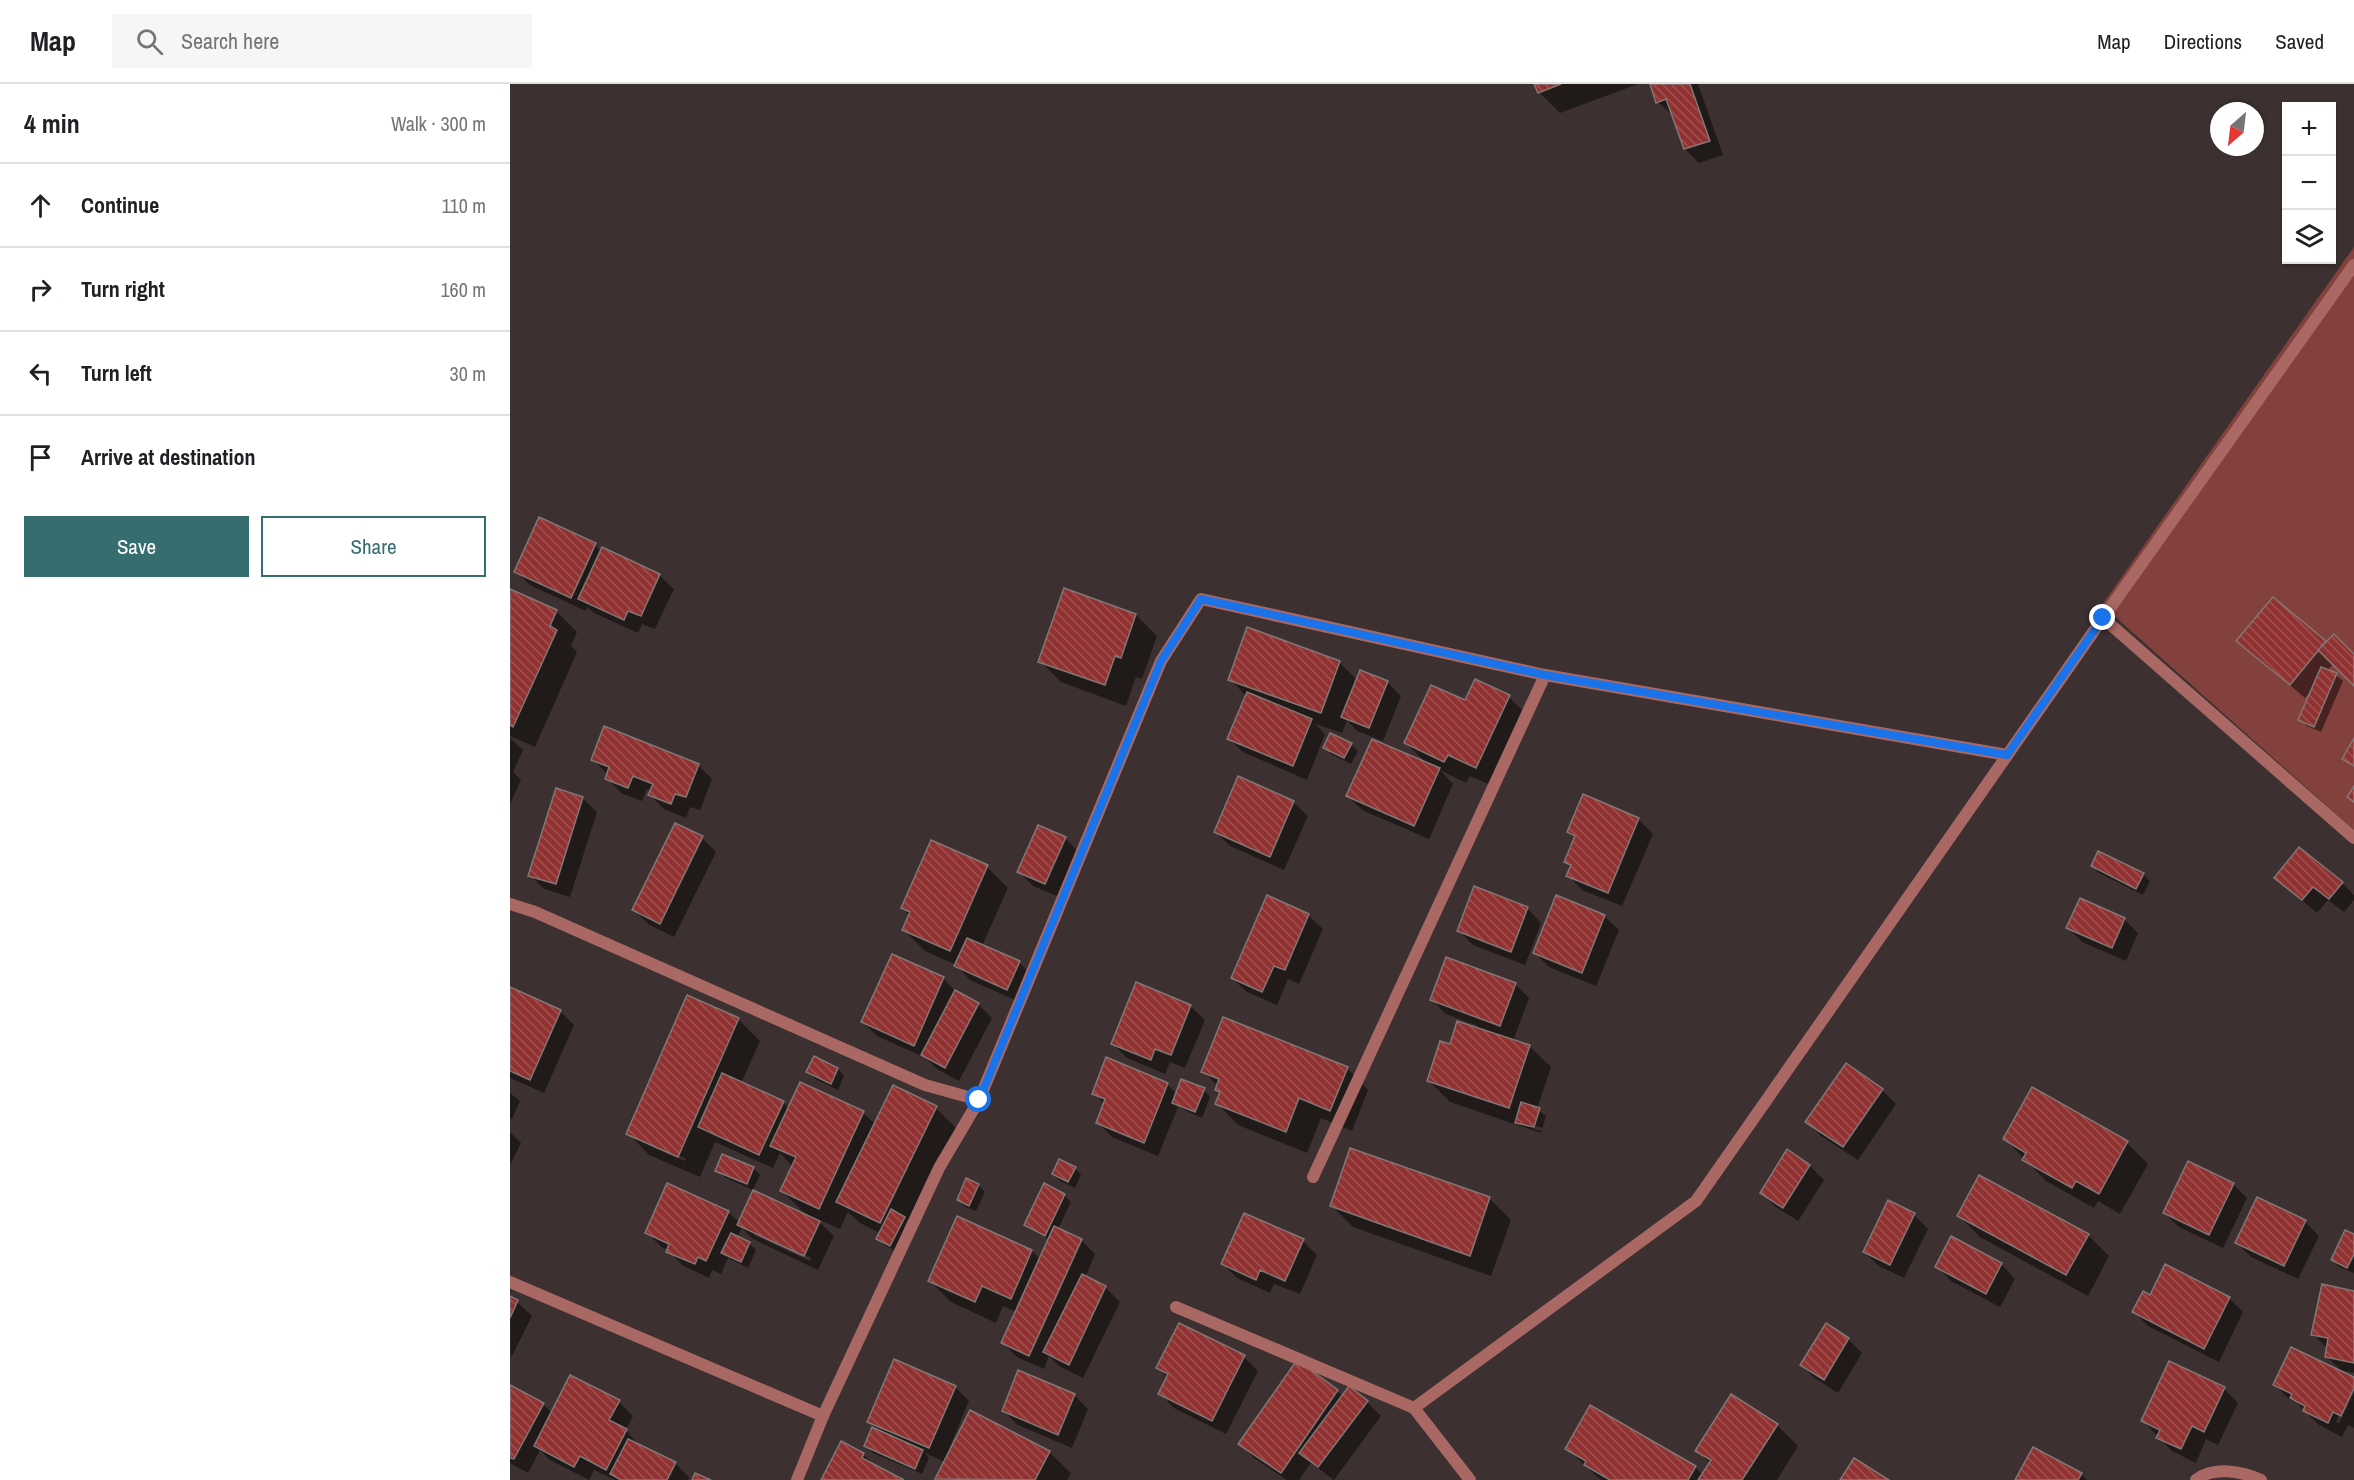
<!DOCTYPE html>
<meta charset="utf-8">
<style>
:root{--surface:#fff;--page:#f6f6f6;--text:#202124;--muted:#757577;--line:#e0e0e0;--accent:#366e70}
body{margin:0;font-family:"Archivo Narrow",sans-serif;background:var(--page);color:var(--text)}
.controls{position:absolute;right:18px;top:18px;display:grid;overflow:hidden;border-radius:0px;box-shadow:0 2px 4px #0004}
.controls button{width:54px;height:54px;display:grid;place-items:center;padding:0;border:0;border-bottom:2px solid var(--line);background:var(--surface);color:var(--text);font:30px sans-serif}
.compass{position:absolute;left:1700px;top:18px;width:54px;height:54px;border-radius:50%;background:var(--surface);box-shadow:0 2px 4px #0004;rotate:208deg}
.stop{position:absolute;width:18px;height:18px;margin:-14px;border:4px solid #1a73e8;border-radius:50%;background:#fff}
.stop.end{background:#1a73e8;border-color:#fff;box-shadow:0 2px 6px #0008}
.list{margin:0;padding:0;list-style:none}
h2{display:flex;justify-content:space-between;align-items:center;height:78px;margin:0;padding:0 24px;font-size:26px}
h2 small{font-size:20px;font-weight:400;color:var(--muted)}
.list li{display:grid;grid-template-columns:39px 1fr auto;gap:18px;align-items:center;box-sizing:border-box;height:84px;padding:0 24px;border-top:2px solid var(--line)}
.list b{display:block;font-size:22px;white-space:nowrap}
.list em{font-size:20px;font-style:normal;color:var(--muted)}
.actions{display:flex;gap:12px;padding:18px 24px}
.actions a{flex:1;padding:14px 0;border:2px solid var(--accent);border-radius:0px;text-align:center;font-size:21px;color:var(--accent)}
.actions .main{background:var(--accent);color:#fff}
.icon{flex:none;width:33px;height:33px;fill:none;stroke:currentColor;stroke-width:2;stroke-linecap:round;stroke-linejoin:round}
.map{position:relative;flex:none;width:1844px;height:1396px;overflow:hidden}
header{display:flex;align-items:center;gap:36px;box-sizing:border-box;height:84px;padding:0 30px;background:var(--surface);border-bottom:2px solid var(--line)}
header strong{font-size:28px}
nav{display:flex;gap:33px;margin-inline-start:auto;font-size:21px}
.search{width:420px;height:54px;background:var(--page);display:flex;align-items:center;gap:15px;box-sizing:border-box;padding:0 21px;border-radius:0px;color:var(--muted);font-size:22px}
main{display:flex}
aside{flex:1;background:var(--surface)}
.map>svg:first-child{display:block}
</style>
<header>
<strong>Map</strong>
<div class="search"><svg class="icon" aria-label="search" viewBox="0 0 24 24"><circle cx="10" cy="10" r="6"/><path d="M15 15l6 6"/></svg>Search here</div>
<nav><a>Map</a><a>Directions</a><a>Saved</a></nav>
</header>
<main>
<aside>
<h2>4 min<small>Walk · 300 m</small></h2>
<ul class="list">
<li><svg class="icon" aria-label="ahead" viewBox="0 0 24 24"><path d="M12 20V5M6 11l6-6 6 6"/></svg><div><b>Continue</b></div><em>110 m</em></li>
<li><svg class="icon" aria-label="right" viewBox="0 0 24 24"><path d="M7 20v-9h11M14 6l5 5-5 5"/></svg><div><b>Turn right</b></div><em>160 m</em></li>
<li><svg class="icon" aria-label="left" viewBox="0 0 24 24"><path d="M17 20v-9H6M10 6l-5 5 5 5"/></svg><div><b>Turn left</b></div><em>30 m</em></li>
<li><svg class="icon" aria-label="arrive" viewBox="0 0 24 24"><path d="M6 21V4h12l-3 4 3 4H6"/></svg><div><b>Arrive at destination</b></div></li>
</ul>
<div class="actions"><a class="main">Save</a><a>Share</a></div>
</aside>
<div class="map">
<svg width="1844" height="1396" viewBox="0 0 1844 1396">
<defs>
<pattern id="building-back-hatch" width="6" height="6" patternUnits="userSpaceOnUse" patternTransform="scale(1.5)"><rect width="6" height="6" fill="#903231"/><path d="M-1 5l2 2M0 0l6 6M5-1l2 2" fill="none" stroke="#a0504f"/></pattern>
</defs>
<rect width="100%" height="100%" fill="#3c3130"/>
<polygon fill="#83413e" points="1844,163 1844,746 1592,521"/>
<g fill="#0007" fill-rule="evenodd">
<polygon points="1026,0 1128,0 1050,29 1029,8"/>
<polygon points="1142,0 1188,0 1213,71 1189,79 1175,65 1163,32 1148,18"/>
<polygon points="30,435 85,461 91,467 149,491 164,505 145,545 132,540 128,549 84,529 77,523 76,527 20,501 6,487"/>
<polygon points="0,506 46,527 67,548 61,562 67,568 25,663 0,652"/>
<polygon points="1763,515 1817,560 1844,572 1844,599 1824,579 1817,587 1826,591 1833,597 1811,648 1797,642 1790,635 1802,606 1795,614 1728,557"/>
<polygon points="626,531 647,552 632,595 626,593 616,622 551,598 530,577"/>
<polygon points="829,578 847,596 877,598 891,612 873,657 847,647 837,636 832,649 805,640 815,650 797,696 733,668 718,654 736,612 720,595"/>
<polygon points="999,613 1020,634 987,704 960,692 956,699 930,686 943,700 919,755 852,726 838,712 918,681 896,659 956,618"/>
<polygon points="0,654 13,666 3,688 11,696 0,720"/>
<polygon points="841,660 848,667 841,680 821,670 815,663"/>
<polygon points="83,675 188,681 202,695 190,726 180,723 176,734 154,725 140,711 142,707 137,705 132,717 111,709 97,694 97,690"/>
<polygon points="1074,712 1129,736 1143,750 1112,822 1072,806 1058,791 1062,784 1056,778 1066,755 1058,748"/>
<polygon points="72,714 87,728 60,813 34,805 20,791"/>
<polygon points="783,718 798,732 774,786 720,762 706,748"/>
<polygon points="192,754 206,768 164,853 138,840 124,826"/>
<polygon points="555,754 569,769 550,813 523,802 509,788"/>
<polygon points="1582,782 1633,790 1640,797 1633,811 1589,789"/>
<polygon points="477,783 498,804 472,862 509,878 523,893 512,919 460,896 446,881 415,867 394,846 400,832 392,824"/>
<polygon points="1766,794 1832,799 1844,811 1844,816 1834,828 1818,816 1807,829"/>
<polygon points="1017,824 1031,839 1015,881 963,861 949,847"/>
<polygon points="798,831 813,845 789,900 778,895 767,921 737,908 722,894"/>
<polygon points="1094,832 1109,846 1086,902 1039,883 1025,869"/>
<polygon points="1614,835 1628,849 1616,877 1572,858 1558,844"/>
<polygon points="433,894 447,909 468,920 482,934 449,997 427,985 416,974 367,952 353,938"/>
<path d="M1005 900 1019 914 1003 957 1019 962 1041 983 1027 1025 1036 1032 1031 1049 940 1018 919 997 941 962 968 942 936 930 922 916ZM1021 1041 1032 1044 1031 1047 1021 1044Z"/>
<polygon points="0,905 50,927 64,941 34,1009 0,994"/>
<polygon points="680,922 695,936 675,984 660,978 655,990 617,974 603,960"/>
<path d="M228 935 250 957 231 999 273 1018 279 1024 353 1029 366 1041 426 1024 447 1045 387 1168 374 1161 368 1154 370 1149 350 1139 338 1128 330 1145 305 1134 324 1152 308 1186 243 1155 232 1144 227 1154 239 1159 246 1166 238 1184 218 1174 211 1190 202 1186 199 1194 172 1181 158 1166 151 1163 137 1148 218 1128 230 1139 297 1132 272 1107 283 1083 270 1069 263 1084 205 1058 190 1093 139 1071 118 1049ZM142 1059 176 1075 175 1077 142 1063ZM244 1148 301 1174 300 1177 244 1151Z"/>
<polygon points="837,984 858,1006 842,1047 811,1034 797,1069 728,1041 707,1019 711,1010 707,1006 708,1002 693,987"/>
<polygon points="328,985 334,992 328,1006 305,995 298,988"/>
<polygon points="657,1000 667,1010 694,1006 700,1013 692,1034 668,1023 648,1072 602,1053 588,1039 595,1021 584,1009"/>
<polygon points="1372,1006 1386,1020 1348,1076 1311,1052 1297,1038"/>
<polygon points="0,1009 10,1017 2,1035 0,1034"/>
<polygon points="0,1048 11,1059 0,1081"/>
<polygon points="1495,1055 1617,1059 1638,1080 1610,1130 1588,1117 1584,1124 1536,1097"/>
<polygon points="1300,1082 1314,1096 1288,1137 1266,1123 1251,1109"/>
<polygon points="243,1084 250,1091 243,1106 214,1093 207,1086"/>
<polygon points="565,1084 571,1091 565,1104 550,1097 543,1090"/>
<polygon points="1723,1100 1737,1114 1713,1164 1669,1143 1654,1129"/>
<polygon points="468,1101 475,1108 466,1127 455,1123 448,1116"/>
<polygon points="554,1111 561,1118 548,1145 571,1156 585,1170 575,1194 596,1204 610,1218 573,1294 549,1282 539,1272 534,1285 507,1273 493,1259 507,1228 493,1222 486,1239 441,1218 420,1197 522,1167 531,1176 540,1156 523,1147 516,1141"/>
<polygon points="979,1114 1001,1136 981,1192 843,1143 822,1122"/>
<polygon points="1404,1131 1418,1145 1394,1194 1369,1182 1354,1168"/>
<polygon points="1449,1132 1578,1151 1599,1172 1578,1212 1470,1153"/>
<polygon points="1795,1138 1809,1152 1788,1195 1741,1173 1727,1159"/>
<polygon points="1844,1151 1844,1189 1829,1183 1822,1176"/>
<polygon points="793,1157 807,1171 790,1210 764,1200 760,1209 727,1194 713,1180"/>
<polygon points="1491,1180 1505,1195 1490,1223 1441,1197 1427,1183"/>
<polygon points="1844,1209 1844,1289 1831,1286 1816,1272 1818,1265 1803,1250"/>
<polygon points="1640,1213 1719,1214 1733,1228 1709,1278 1638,1242 1624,1228"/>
<polygon points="0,1214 7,1218 22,1232 1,1274"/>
<polygon points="1338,1255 1352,1269 1328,1309 1306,1295 1291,1281"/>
<polygon points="734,1273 748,1287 716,1350 664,1324 650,1309 658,1294 648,1284"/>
<polygon points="1844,1295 1844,1301 1826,1338 1829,1339 1844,1308 1844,1344 1838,1341 1832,1353 1809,1341 1787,1319 1779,1315 1765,1301"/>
<polygon points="0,1302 33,1320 42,1329 109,1318 123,1332 116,1346 129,1362 165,1379 179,1393 178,1396 105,1396 84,1386 79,1396 40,1376 30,1366 18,1389 0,1379"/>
<polygon points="445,1303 459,1317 439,1365 539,1368 561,1389 557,1396 428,1396 435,1378 415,1369 419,1374 412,1390 363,1369 356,1362 364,1343 358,1337"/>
<polygon points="1714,1305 1728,1319 1708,1361 1696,1355 1686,1379 1662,1367 1632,1336"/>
<polygon points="827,1307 833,1313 857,1318 871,1332 824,1396 801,1379 789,1396 777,1396 744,1374 730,1359"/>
<polygon points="564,1311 578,1325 562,1364 508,1341 493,1327"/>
<polygon points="1081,1323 1185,1383 1193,1391 1201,1380 1187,1367 1267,1341 1288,1362 1267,1396 1091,1396 1057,1365"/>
<polygon points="353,1370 367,1384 391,1396 312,1396"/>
<polygon points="1571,1390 1577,1396 1507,1396"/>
</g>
<g fill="url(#building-back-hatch)" stroke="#837776" stroke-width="1.5">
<polygon points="1024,0 1051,0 1028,9"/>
<polygon points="1140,0 1180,0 1200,57 1174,65 1156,15 1146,19"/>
<polygon points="29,433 86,459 61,514 4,488"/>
<polygon points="92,463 150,490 131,532 118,527 114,536 68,515"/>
<polygon points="554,504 626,530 611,574 605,572 595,601 528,578"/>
<polygon points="0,505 47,526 40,542 47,546 3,643 0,641"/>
<polygon points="1763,513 1816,557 1780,601 1726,557"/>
<polygon points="737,543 830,577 811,629 718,596"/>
<polygon points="1824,550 1844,570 1844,602 1808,566"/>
<polygon points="1811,583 1827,589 1804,643 1788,636"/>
<polygon points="850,586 878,597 859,644 831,633"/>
<polygon points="965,595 1000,611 966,684 938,671 934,678 894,659 921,601 955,616"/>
<polygon points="737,608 802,635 783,682 717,655"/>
<polygon points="94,642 189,680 176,713 165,710 161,720 138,711 143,700 123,692 118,704 95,695 99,683 81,676"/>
<polygon points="820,649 842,659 834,674 813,664"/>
<polygon points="1844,654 1844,682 1832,675"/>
<polygon points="862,655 930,684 904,742 836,712"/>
<polygon points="728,692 784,717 760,773 704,748"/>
<polygon points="1844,702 1844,718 1837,713"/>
<polygon points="46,704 73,713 46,800 18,792"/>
<polygon points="1073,710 1129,734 1098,809 1056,792 1061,781 1054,778 1065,752 1057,748"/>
<polygon points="165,739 193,752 150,840 122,826"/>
<polygon points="528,741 556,753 535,800 507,788"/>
<polygon points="421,756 478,781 440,867 392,846 400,828 391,824"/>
<polygon points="1789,763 1833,798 1819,815 1803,803 1792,816 1764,794"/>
<polygon points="1588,767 1634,789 1626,805 1581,782"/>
<polygon points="964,802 1018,823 1001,868 947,847"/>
<polygon points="757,811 799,830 775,886 764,882 752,908 721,894"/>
<polygon points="1046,811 1095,831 1072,889 1023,869"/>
<polygon points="1570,814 1615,834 1602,864 1556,844"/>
<polygon points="457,854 510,877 497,906 444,882"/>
<polygon points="382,870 434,893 404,962 351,938"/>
<polygon points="936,873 1006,899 990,942 920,916"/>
<polygon points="626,898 681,921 661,971 645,965 641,976 601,960"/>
<polygon points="0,903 51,926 20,996 0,987"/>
<polygon points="445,906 469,919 435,984 411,971"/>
<polygon points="177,911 229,934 168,1073 116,1050"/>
<polygon points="713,933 838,983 820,1027 789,1014 776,1048 705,1020 710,1008 705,1006 709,995 691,988"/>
<polygon points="947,937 1020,961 999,1024 917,997 930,957 940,960"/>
<polygon points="304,972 328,984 321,1000 296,988"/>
<polygon points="596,973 658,999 634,1059 586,1039 595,1015 582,1010"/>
<polygon points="1336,979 1373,1005 1333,1063 1295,1038"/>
<polygon points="212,989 274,1017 249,1071 188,1043"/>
<polygon points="671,995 695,1004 685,1028 662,1019"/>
<polygon points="290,998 354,1027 309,1125 270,1107 286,1073 260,1062"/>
<polygon points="383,1001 427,1022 370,1139 326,1118"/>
<polygon points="1522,1003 1618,1057 1589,1110 1566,1097 1562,1104 1512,1076 1516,1069 1493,1055"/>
<polygon points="1011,1018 1030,1024 1024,1043 1005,1039"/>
<polygon points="840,1064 980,1113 960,1172 820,1122"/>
<polygon points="1277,1065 1300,1081 1273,1124 1250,1109"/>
<polygon points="212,1070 244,1083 237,1100 205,1087"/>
<polygon points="549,1075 566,1083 558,1098 542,1090"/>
<polygon points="1678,1077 1724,1099 1699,1151 1653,1129"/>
<polygon points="1469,1091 1579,1150 1556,1191 1447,1132"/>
<polygon points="456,1094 469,1100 459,1122 447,1116"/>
<polygon points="157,1099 219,1127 196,1177 188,1173 185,1180 156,1168 159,1160 135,1149"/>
<polygon points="534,1099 555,1110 535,1152 514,1141"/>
<polygon points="243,1106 310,1137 294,1172 227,1141"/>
<polygon points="1747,1113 1796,1136 1774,1182 1725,1159"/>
<polygon points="1378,1116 1405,1129 1380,1181 1353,1168"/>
<polygon points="381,1125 395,1133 380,1162 366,1155"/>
<polygon points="734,1129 794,1155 775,1197 750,1186 746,1196 711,1180"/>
<polygon points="447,1132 522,1166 501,1215 472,1202 465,1218 418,1197"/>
<polygon points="544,1142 572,1155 519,1272 491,1259"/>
<polygon points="1835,1146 1844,1150 1844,1170 1837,1184 1821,1176"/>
<polygon points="221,1149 240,1158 231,1178 211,1169"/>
<polygon points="1441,1152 1492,1179 1476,1210 1425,1183"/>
<polygon points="1655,1180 1720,1213 1694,1265 1622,1228 1633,1207 1640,1211"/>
<polygon points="572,1190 596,1202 559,1281 533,1268"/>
<polygon points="1812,1200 1844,1207 1844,1279 1815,1273 1818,1254 1801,1251"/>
<polygon points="0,1212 8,1216 0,1234"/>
<polygon points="669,1239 735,1271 702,1337 648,1310 658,1290 646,1284"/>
<polygon points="1316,1239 1339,1254 1314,1296 1290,1281"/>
<polygon points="1781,1263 1844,1293 1844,1304 1831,1332 1823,1328 1818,1339 1793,1327 1795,1322 1780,1314 1782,1310 1763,1301"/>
<polygon points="384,1275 446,1302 419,1364 357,1338"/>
<polygon points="787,1276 828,1306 771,1389 728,1360"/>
<polygon points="1659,1277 1715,1303 1694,1348 1682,1342 1671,1365 1646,1354 1650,1346 1631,1337"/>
<polygon points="508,1286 565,1310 548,1351 492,1327"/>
<polygon points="60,1291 110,1316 99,1336 117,1345 96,1386 70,1372 64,1383 24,1362"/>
<polygon points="0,1301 34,1319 4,1375 0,1374"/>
<polygon points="839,1302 858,1317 808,1383 789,1369"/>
<polygon points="1221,1310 1268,1340 1232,1396 1188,1396 1201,1376 1185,1367"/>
<polygon points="1080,1321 1186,1382 1178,1396 1100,1396 1074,1381 1076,1377 1055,1365"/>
<polygon points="460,1326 540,1367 525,1396 425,1395"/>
<polygon points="362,1343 413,1366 405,1385 354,1362"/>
<polygon points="118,1355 166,1378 157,1396 111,1396 100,1390"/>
<polygon points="331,1357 354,1369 352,1374 394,1396 311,1396"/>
<polygon points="1523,1363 1572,1389 1568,1396 1505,1396"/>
<polygon points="1344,1374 1379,1396 1330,1396"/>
<polygon points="185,1389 201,1396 182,1396"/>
</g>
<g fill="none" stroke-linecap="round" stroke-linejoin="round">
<g stroke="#a96864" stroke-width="12">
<polyline points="1593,534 1844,754"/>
<polyline points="0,820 25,828 415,1001 469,1016"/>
<polyline points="803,1093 1035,591"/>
<polyline points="0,1198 313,1332"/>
<polyline points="666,1223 904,1324"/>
<polyline points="287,1396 313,1332 429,1084 469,1016 651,577 691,515 1035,591 1497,671"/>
<polyline points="960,1396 904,1324 1186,1117 1593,534 1844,181"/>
<path d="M1686 1396C1703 1382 1732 1387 1751 1396"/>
</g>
</g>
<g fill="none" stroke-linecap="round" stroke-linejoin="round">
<polyline stroke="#1a73e8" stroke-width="8" points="469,1016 651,577 691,515 1035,591 1497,671 1593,534"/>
</g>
</svg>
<div class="controls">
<button>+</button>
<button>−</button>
<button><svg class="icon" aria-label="layers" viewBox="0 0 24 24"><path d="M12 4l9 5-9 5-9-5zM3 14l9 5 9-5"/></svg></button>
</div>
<svg class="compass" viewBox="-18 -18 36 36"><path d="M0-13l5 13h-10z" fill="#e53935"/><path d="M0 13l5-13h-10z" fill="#757577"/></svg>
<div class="stop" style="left:469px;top:1016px"></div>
<div class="stop end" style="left:1593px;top:534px"></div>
</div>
</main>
